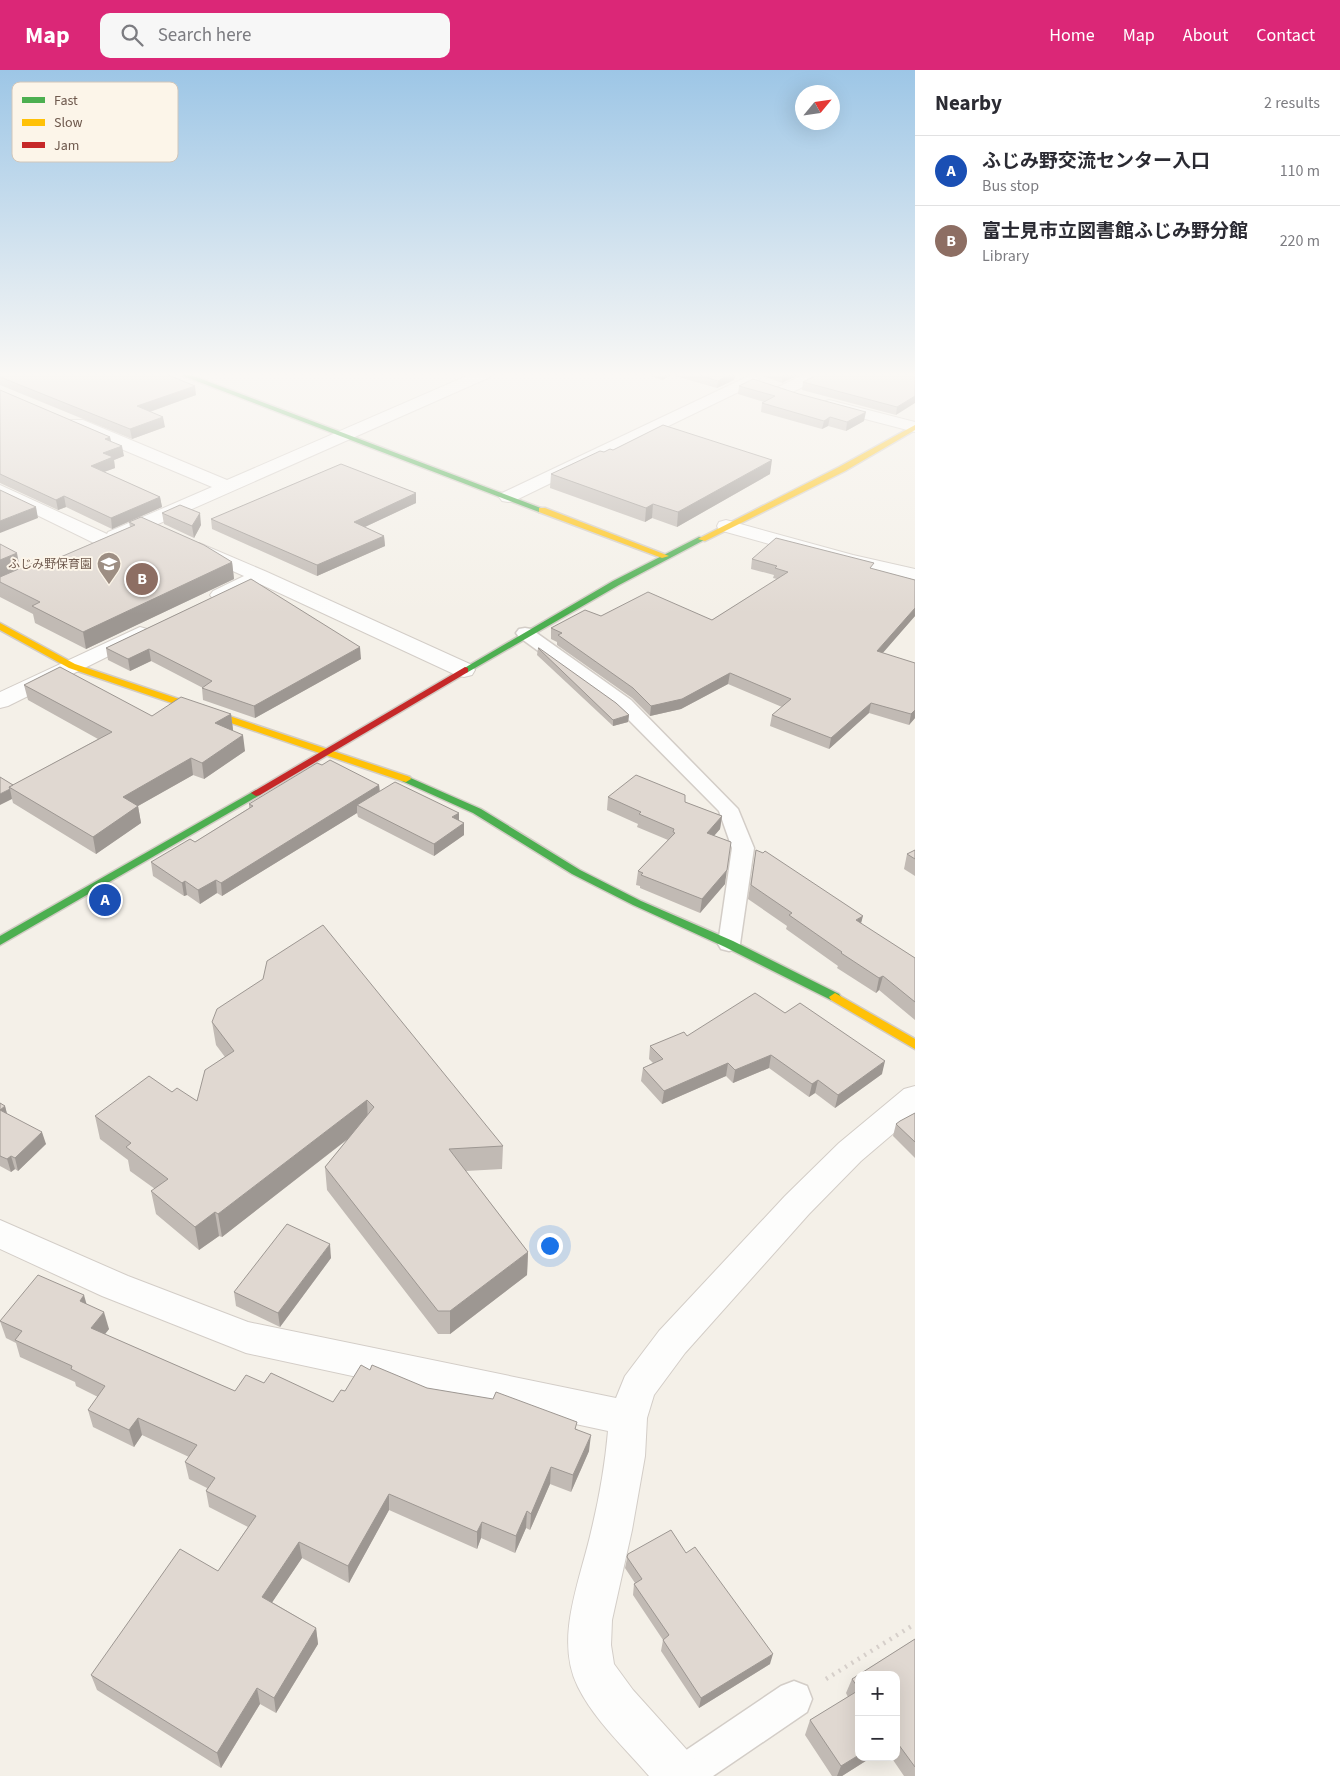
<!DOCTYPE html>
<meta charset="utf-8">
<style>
:root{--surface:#fff;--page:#f7f7f7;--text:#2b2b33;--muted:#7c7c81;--line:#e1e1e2;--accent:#db2777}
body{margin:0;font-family:"Source Sans 3","Noto Sans JP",sans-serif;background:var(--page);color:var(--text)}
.controls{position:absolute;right:15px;bottom:15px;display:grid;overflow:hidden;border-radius:10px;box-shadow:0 5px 20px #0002}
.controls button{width:45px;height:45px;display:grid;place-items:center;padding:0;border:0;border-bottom:1px solid var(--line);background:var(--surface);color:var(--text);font:25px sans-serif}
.compass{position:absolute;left:795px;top:15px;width:45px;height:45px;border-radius:50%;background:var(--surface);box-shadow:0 5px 20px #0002;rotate:61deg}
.you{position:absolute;left:549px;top:1175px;width:18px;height:18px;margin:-12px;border:4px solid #fff;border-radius:50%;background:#1a73e8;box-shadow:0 0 0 8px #1a73e833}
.badge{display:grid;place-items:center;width:32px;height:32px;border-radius:50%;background:var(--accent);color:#fff;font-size:16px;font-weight:700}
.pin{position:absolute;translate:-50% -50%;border:2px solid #fff;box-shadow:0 1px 5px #0006}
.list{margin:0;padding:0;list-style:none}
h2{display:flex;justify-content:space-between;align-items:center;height:65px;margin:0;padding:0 20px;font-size:21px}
h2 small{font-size:16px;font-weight:400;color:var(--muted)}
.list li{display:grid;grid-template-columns:32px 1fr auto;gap:15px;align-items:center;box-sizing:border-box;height:70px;padding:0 20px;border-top:1px solid var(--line)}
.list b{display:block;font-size:19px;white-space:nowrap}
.list p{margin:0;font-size:16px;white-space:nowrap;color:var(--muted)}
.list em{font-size:16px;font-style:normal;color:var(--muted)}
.icon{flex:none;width:28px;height:28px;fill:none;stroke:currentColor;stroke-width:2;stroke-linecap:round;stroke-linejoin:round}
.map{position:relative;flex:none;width:915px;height:1706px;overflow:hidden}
header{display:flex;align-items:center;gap:30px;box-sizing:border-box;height:70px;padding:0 25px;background:var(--accent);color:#fff}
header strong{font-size:24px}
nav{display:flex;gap:28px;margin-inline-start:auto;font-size:18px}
.search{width:350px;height:45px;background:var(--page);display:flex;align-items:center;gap:12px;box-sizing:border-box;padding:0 18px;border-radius:10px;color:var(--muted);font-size:19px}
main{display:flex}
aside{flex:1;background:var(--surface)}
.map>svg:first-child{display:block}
</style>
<header>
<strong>Map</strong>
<div class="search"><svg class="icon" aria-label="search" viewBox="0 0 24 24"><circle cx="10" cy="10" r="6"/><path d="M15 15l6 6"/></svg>Search here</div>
<nav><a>Home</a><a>Map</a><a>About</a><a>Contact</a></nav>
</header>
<main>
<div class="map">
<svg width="915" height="1706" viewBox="0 0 915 1706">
<rect width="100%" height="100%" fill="#f4f0e8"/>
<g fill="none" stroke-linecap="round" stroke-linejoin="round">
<defs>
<g id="lane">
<polygon points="525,558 531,559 631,630 738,739 754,778 740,874 737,879 729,881 721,879 718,874 732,778 719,741 617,638 519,567 516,563 519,559"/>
<polygon points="794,1611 807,1616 812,1629 807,1642 713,1706 661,1706 667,1693 781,1616"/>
</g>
<g id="street">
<polygon points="469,305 491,305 488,308 122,470 114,472 112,475 105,477 98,475 0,427 0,415 107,464 108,462 212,417 71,358 69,354 71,350 83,350 227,410"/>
<polygon points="751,305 757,307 759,310 757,313 514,431 508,432 502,431 499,427 502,423"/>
<polygon points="803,305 825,305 822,308 788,324 776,324 774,321 776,318"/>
<polygon points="829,330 915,352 915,362 823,338 821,335 823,332"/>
<polygon points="726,450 853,485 915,499 915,511 842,494 719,460 717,456 719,452"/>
<path d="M199 473 267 502 472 595 475 600 472 605 464 607 456 605 260 514C246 520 229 533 213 529L210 525 213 521 244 506 192 483 189 479 192 475Z"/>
<polygon points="140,557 147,559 151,563 147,567 8,636 0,638 0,622"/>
<path d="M915 1016V1045L861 1091 809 1144 685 1283 654 1325 647 1348 645 1386 632 1460 612 1550 611 1575 614 1594 633 1620 696 1690 703 1706H649C625 1678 595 1651 578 1617 554 1569 580 1511 591 1462 599 1429 605 1395 608 1361L246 1283 102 1226 0 1179V1150L128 1206 248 1252 616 1328 625 1306 659 1261 785 1126 839 1073 904 1019Z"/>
</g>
<g id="fast">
<polygon points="181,305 191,305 546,440 539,442"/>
<polygon points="699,467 706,469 619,515 468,602 465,603 461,600 613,511"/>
<polygon points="406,706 481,739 580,800 641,831 733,871 839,924 841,927 839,930 831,930 725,877 633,835 572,804 473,743 402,711 401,709 402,707"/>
<polygon points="256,720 261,723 260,725 0,875 0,866"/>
</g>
<g id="slow">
<polygon points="915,355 915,360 845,401 705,471 698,469 839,397"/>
<polygon points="539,438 545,438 669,486 662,488 539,442"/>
<polygon points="0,553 75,594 410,707 411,709 406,712 402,711 69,598 0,560"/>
<polygon points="835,923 915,969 915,979 831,930 829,927"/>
</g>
<polygon id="jam" points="465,597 468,598 468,602 260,725 256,726 251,723"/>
</defs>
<use href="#lane" stroke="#d3cdc7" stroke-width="3"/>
<use href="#street" stroke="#d3cdc7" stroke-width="2"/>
<use href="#fast" stroke="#d2ccc5" stroke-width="3"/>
<use href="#slow" stroke="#d2ccc5" stroke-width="3"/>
<use href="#jam" stroke="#d2ccc5" stroke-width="3"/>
<polyline stroke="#d6cfca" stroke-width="4.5" stroke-dasharray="2 5.5" stroke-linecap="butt" points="826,1609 915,1554"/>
<use href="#lane" fill="#fdfdfc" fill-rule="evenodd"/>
<use href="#street" fill="#fdfdfc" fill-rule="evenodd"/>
<use href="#fast" fill="#4caf50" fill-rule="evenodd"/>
<use href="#slow" fill="#ffc107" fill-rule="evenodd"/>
<use href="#jam" fill="#c62828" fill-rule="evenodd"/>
</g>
<g fill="#c1bab4">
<polygon points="0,305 196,325 150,342 165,357 132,369 0,315"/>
<polygon points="648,305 671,305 662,310"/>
<polygon points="672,305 735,305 734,310 717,318"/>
<polygon points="761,305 798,305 782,313"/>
<polygon points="915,305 896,345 802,320 803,312"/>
<polygon points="739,316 864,351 846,361 828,356 822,359 761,342 762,333 764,332 738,324"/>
<polygon points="0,320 110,367 111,371 124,386 114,390 115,398 104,402 160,427 162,437 112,459 66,437 58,440 0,413"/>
<polygon points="613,380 770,404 677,457 652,448 645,452 550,418 551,404 604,382"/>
<polygon points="416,423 416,433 365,457 384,466 385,476 317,506 212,459 211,449"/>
<polygon points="162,443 201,455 194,468 164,454"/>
<polygon points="129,452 232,492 234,509 86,579 35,553 33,544 0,527 0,474 20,498 42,495 130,457"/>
<polygon points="752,489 873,499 915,510 915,546 882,583 915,648 909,655 869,643 829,679 770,656 772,645 782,637 728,614 681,639 650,646 632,628 557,575 557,572 551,569 551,558 601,546 712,550 777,509 773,508 774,505 751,499"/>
<polygon points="251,509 361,589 255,648 203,630 202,618 203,618 151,591 130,601 108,590 106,578"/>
<polygon points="538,578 629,645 628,652 613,656 537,585"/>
<polygon points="24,615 152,646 231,644 233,660 232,660 245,681 204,709 193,705 138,736 141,753 96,784 13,733 12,729 0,707 13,715 98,669 28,630"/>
<polygon points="322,695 379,715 380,721 459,750 464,765 434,786 358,747 357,743 222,826 217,823 200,834 187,825 184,826 153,806 151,792 195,772 249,738 249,734"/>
<polygon points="608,727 685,732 722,746 720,759 714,766 725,814 700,843 640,818 640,816 636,815 638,801 668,770 637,757 638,754 607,740"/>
<polygon points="756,780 861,854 915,888 915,950 879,920 876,923 837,898 838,896 786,859 787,856 748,829"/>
<polygon points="915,780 915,806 904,799 907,784"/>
<polygon points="785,943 882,1004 835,1038 815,1023 809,1027 769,998 733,1013 726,1006 662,1034 641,1011 643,998 653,993 649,989 650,976 687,966"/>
<polygon points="212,952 503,1076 502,1099 466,1101 528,1182 527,1205 450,1264 438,1264 327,1120 325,1097 348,1069 222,1167 219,1166 199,1180 156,1144 151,1121 155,1119 130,1101 128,1090 100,1069 95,1046 172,1022 197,1031 225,987 216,975"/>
<polygon points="0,1033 5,1036 7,1044 46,1074 18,1101 15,1099 11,1102 0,1096"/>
<polygon points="915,1043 915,1088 893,1066 896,1054"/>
<polygon points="331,1188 280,1257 236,1236 234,1222"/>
<polygon points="87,1234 109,1259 104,1264 235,1321 264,1313 333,1332 345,1321 370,1300 427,1318 577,1359 589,1381 571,1422 550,1414 530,1460 526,1458 515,1483 481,1468 477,1479 389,1440 349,1513 302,1488 272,1532 316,1558 318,1574 276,1643 260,1634 221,1698 97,1620 91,1605 218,1501 248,1457 209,1437 206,1421 207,1418 189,1409 185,1392 189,1387 142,1365 134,1377 93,1357 88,1340 98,1327 76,1316 75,1312 20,1287 16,1273 6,1268 0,1251"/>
<polygon points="686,1483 770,1594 699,1638 661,1581 663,1570 633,1525 634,1514 635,1513 625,1498 628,1484"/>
<polygon points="915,1569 915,1706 904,1706 891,1687 896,1687 896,1605 859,1605 859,1687 872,1687 842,1706 832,1706 805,1665 810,1650 848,1627 846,1623 852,1609"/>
</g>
<g fill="#9d9792">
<polygon points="662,305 671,305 662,310"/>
<polygon points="728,305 735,305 734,310 717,318 718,311"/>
<polygon points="783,305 798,305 782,313"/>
<polygon points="195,316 196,325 138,346 137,336"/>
<polygon points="915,326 915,333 896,345 897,337"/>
<polygon points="866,342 864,351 846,361 847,352"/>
<polygon points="163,347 165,357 132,369 130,359"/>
<polygon points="830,347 828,356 822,359 824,351"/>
<polygon points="110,367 112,377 105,369"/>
<polygon points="122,376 124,386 114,390 115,398 93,406 91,396 103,383"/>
<polygon points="772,390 770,404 677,457 678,442"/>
<polygon points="416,423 416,433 354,462 354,452"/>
<polygon points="64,426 66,437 58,440 56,430"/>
<polygon points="160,427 162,437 112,459 111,448"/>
<polygon points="653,434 652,448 645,452 646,438"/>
<polygon points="36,437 38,448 0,463 0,451"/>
<polygon points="200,443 201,455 194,468 192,456"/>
<polygon points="384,466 385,476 317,506 317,495"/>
<polygon points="17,483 20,499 0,508 0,490"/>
<polygon points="232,492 234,509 86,579 83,562"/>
<polygon points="915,538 915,546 875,592 877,581"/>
<polygon points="360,577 361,589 255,648 254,636"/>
<polygon points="149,579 151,591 130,601 128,589"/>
<polygon points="730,603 728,614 681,639 650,646 651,636"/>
<polygon points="871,633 869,643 829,679 831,668"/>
<polygon points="915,640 915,648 909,655 911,644"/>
<polygon points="231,644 233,660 216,669 215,653"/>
<polygon points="629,645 628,652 613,656 613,650"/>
<polygon points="243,665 245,681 204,709 202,693"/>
<polygon points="191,688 193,705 138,736 141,753 96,784 93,767 123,727"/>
<polygon points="379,715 380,729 357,735 357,743 222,826 221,813"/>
<polygon points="10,719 12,729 0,735 0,724"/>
<polygon points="459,743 459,755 452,747"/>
<polygon points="722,746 720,759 705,776 707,763"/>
<polygon points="464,753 464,765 434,786 434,774"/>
<polygon points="727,800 725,814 700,843 702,829"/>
<polygon points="216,810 217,823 200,834 198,820"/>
<polygon points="185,811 187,825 184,826 182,813"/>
<polygon points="863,846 859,861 856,850"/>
<polygon points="883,906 879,920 876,923 879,908"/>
<polygon points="771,985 769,998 733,1013 735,1000"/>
<polygon points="885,991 882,1004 835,1038 838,1025"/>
<polygon points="728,993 726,1006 662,1034 664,1021"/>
<polygon points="818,1010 815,1023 809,1027 812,1014"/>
<polygon points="367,1030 368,1053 222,1167 218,1144"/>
<polygon points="5,1036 8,1048 0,1040"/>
<polygon points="42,1062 46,1074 18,1101 15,1088"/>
<polygon points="11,1086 15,1099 11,1102 7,1089"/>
<polygon points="215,1142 219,1166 199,1180 195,1157"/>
<polygon points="330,1174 331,1188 280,1257 278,1243"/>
<polygon points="528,1182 527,1205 450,1264 450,1241"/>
<polygon points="84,1225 89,1243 80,1231"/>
<polygon points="104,1242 109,1259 96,1276 91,1258"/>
<polygon points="138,1348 142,1365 134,1377 129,1360"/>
<polygon points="591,1365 589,1381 571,1422 573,1405"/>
<polygon points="551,1397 550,1414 530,1460 531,1444"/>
<polygon points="389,1424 389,1440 349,1513 348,1496"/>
<polygon points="527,1441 526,1458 515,1483 516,1466"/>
<polygon points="482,1452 481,1468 477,1479 477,1462"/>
<polygon points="299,1472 302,1488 265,1543 262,1527"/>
<polygon points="316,1558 318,1574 276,1643 274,1628"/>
<polygon points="773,1584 770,1594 699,1638 701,1628"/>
<polygon points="257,1618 260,1634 221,1698 217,1683"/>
<polygon points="859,1685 859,1687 872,1687 842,1706 837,1706 841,1696"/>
</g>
<g fill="#e0d8d1" stroke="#9d9792">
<polygon points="0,305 168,305 195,316 137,336 163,347 130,359 0,307"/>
<polygon points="699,305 728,305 718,311"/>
<polygon points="817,305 915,305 915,326 897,337 803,312"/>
<polygon points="753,309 799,324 866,342 847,352 830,347 824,351 762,333 775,326 739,316"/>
<polygon points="0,320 110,367 105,369 122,376 103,383 113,387 91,396 160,427 111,448 64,426 56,430 0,404"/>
<polygon points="663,355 772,390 678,442 653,434 646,438 551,404 600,381 604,382 610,379 613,380"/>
<polygon points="341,394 416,423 354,452 384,466 317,495 211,449"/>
<polygon points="0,420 36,437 0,451"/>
<polygon points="180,435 200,443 192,456 162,443"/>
<polygon points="141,447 204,475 232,492 83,562 32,536 40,532 0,512 0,507 35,492 42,495 135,455 129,452"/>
<polygon points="776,468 874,493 870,498 915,510 915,538 877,581 915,593 915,640 911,644 871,633 831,668 772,645 791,629 730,603 682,629 651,636 633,618 558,565 562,563 551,558 585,540 601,546 648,522 712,550 788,502 775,498 777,496 752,489"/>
<polygon points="0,474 17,483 0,490"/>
<polygon points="251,509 360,577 254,636 202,618 212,611 149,579 128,589 106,578"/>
<polygon points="538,578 539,578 616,633 629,645 613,650"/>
<polygon points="60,597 152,646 181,627 231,644 215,653 243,665 202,693 191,688 123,727 138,736 93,767 9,717 112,662 24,615"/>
<polygon points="330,690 379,715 221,813 216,810 198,820 185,811 182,813 151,792 190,769 195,772 253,736 249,734 317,693 322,695"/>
<polygon points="636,705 685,725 685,732 722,746 707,763 731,772 727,800 702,829 641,805 643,803 638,801 675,763 673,762 674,759 639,744 641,742 608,727"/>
<polygon points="0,707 13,715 9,717 10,719 0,724"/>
<polygon points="395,712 459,743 452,747 464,753 434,774 357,735"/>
<polygon points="756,780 763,783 765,781 863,846 856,850 915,888 915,932 883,906 879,908 841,883 842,882 789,845 792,843 751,815"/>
<polygon points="915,780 915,789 907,784"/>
<polygon points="323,855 503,1076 449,1079 528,1182 450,1241 438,1241 325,1097 374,1037 367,1030 218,1144 215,1142 195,1157 151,1121 168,1109 126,1077 131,1073 95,1046 149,1006 172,1022 177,1018 197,1031 205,1000 234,981 212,952 217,939 263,909 267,891"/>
<polygon points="755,923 785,943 800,933 885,991 838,1025 818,1010 812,1014 771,985 735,1000 728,993 664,1021 643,998 663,989 650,976 684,962 687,966"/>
<polygon points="0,1033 5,1036 0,1040 42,1062 15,1088 11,1086 7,1089 0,1086"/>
<polygon points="915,1043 915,1072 896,1054 900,1051"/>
<polygon points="287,1154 330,1174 278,1243 234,1222"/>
<polygon points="38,1205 84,1225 80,1231 104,1242 91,1258 235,1321 246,1305 264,1313 271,1303 333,1332 341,1320 345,1321 361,1295 370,1300 372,1295 427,1318 493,1329 496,1322 577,1352 575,1359 591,1365 573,1405 551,1397 531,1444 527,1441 516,1466 482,1452 477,1462 389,1424 348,1496 299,1472 262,1527 316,1558 274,1628 257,1618 217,1683 91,1605 180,1479 218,1501 256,1446 206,1421 215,1408 185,1392 197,1375 138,1348 129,1360 88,1340 105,1316 71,1299 72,1296 15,1270 22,1261 0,1251"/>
<polygon points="671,1460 686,1483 695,1477 773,1584 701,1628 663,1570 669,1565 634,1514 642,1509 627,1487 628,1484"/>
<polygon points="915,1569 915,1697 896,1671 896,1605 859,1605 859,1619 852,1609"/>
<polygon points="859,1620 859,1685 841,1696 810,1650"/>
</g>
<linearGradient id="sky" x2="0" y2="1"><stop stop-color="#9dc6e6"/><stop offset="0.56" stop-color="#faf8f5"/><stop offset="1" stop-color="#faf8f5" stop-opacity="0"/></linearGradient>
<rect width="915" height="544" fill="url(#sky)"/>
<defs>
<symbol id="school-pin" viewBox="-11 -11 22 30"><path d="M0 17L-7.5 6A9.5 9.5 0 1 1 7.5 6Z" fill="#9d8e83" stroke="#fcf5e9"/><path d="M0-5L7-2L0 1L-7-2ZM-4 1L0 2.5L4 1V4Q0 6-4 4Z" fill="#fff"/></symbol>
</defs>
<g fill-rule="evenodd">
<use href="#school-pin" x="95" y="480" width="28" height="38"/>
</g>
<g text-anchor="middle" stroke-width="4" stroke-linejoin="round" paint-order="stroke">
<g font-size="12" fill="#6e594d" stroke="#fcf5e9" text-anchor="end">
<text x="92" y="498">ふじみ野保育園</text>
</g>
</g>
<rect x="12" y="12" width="166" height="80" rx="8" fill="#fcf5e9" stroke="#d1c6ba" stroke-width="1"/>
<rect x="22" y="27" width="23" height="6" fill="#4caf50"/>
<rect x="22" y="49" width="23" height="7" fill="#ffc107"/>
<rect x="22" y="72" width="23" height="6" fill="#c62828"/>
<g font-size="14" fill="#6e594d">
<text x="54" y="35">Fast</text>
<text x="54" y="57">Slow</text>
<text x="54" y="80">Jam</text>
</g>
</svg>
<div class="controls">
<button>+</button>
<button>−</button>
</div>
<svg class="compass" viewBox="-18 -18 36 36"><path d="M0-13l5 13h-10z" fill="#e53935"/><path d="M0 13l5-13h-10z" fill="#7c7c81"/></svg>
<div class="you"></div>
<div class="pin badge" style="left:105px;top:830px;background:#1a4fb4">A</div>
<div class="pin badge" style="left:142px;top:509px;background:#8d6e63">B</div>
</div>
<aside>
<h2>Nearby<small>2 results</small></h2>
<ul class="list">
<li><span class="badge" style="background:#1a4fb4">A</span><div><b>ふじみ野交流センター入口</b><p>Bus stop</p></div><em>110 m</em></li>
<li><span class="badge" style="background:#8d6e63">B</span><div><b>富士見市立図書館ふじみ野分館</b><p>Library</p></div><em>220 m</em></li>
</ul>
</aside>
</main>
